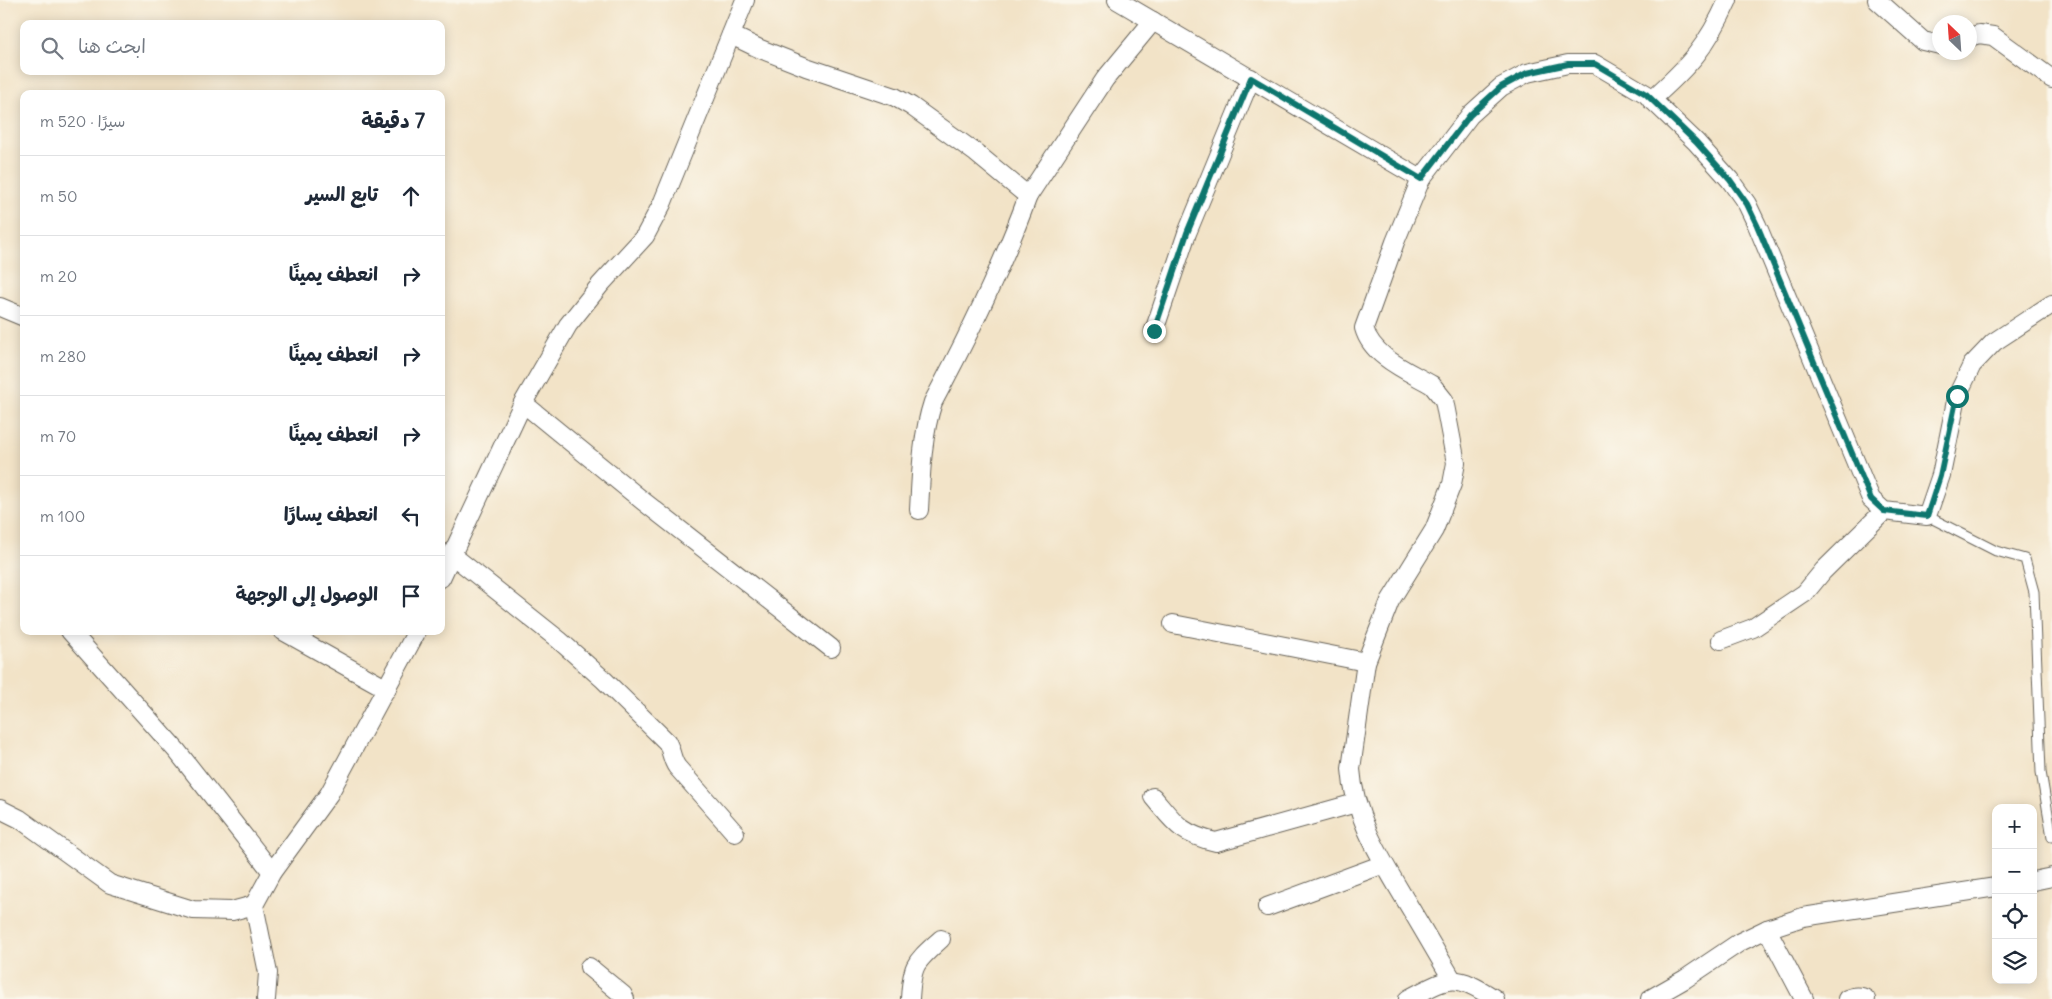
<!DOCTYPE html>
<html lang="ar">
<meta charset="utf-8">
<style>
:root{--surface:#fff;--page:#f6f6f7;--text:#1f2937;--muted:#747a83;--line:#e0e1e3}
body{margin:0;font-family:Delius,"Playpen Sans Arabic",sans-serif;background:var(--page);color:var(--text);direction:rtl}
.controls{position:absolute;right:15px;bottom:15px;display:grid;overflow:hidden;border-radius:10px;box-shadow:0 2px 12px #0003}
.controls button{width:45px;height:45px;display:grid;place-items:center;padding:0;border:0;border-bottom:1px solid var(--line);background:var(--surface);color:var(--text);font:25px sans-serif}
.compass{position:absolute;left:1932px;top:15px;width:45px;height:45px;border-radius:50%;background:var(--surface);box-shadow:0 2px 12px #0003;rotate:335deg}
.stop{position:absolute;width:15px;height:15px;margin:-11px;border:4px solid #0f766e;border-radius:50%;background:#fff}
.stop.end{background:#0f766e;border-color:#fff;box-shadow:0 1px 5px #0008}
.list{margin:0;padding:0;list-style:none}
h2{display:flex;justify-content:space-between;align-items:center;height:65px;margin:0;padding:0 20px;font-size:21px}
h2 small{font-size:16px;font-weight:400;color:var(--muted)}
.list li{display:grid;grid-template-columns:32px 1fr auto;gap:15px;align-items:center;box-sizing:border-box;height:80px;padding:0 20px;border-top:1px solid var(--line)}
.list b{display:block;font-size:19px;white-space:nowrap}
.list em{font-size:16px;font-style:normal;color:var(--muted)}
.icon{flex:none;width:28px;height:28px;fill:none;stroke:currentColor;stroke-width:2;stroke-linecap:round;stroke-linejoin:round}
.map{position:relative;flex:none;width:2052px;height:999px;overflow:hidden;direction:ltr}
.search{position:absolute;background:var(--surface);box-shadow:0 2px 12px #0003;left:20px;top:20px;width:425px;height:55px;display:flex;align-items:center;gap:12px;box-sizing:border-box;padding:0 18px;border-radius:10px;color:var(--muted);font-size:19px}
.panel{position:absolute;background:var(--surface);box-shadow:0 2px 12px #0003;left:20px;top:90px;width:425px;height:545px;border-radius:10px;direction:rtl}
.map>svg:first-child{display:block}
</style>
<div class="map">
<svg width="2052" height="999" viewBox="0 0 2052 999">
<rect width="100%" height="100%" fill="#fbf7ec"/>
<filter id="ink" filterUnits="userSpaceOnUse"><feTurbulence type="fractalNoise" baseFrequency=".02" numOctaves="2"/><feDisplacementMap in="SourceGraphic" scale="10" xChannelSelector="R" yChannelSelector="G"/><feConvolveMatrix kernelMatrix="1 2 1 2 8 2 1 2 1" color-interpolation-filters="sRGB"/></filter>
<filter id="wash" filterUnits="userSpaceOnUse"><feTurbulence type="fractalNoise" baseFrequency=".0096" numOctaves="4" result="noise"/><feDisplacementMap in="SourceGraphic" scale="20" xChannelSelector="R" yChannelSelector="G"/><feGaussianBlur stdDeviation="1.12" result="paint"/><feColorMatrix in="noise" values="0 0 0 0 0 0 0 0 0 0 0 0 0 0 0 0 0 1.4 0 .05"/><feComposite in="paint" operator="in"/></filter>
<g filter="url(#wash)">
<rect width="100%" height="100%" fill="#f2e3c7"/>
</g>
<g filter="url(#ink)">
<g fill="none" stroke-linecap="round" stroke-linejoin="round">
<defs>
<polyline id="service" points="1927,516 1996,551 2025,559 2034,592 2041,772 2052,837"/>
<g id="minor">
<polyline points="1117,0 1421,179 1470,115 1501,87 1527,73 1568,64 1595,64 1646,94 1696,142 1730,180 1747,204 1757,225 1871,499 1884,511 1927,516 1941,475 1957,396 1972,365 1994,342 2052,304"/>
<polyline points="1877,0 1923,41 1940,45"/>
<path d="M731 35 758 48 806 67 895 97 911 106 976 153 1028 196C1002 267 969 335 933 402 922 435 921 474 919 510"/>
<polyline points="1970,37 1979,34 1993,36 2052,79"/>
<path d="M1651 100C1689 66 1707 47 1728 0"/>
<path d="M1421 179 1395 242 1364 328C1372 357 1408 371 1432 385L1444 400 1456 463 1452 484 1434 530 1390 601 1366 662 1351 769C1354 816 1380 857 1403 896 1420 924 1436 952 1452 979"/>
<polyline points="1028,196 1105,79 1153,21"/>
<polyline points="0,307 24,317"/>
<polyline points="1154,331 1187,233 1251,78"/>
<polyline points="523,403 643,501 831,648"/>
<path d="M452 555 559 640 604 680 667 742C672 751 671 759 677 767L735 833"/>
<polyline points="441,578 523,403 568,325 600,285 645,236 662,204 745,0"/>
<polyline points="1173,624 1366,662"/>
<polyline points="70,631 177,751 272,872"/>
<polyline points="283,631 387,689"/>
<polyline points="1721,640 1753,628 1805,593 1823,571 1884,511"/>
<path d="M1153 797C1175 823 1180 834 1216 842L1356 803"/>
<polyline points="0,809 20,819 110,884 193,910 232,911 254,905"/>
<polyline points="2033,881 2052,877"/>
<polyline points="1267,907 1384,864"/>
<polyline points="1767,929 1804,999"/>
<polyline points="589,967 623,995 625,999"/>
<polyline points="266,999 268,973 254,905 272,872 329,794 417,631"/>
<path d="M910 999C912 963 915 963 941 939"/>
<path d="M1408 999C1450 977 1453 972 1495 999"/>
<polyline points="1650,999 1685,979 1740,942 1767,929 1803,917 1996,887"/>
<path d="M1847 999C1854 996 1860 995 1866 999"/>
</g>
</defs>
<use href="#service" stroke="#676258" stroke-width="11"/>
<use href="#minor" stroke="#676258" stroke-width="20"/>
<use href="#service" stroke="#fff" stroke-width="9"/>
<use href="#minor" stroke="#fff" stroke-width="18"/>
</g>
</g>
<g fill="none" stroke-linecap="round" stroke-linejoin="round" filter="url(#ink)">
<polyline stroke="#0f766e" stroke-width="6" points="1154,331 1187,233 1251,78 1421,179 1470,115 1501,87 1527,73 1568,64 1595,64 1646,94 1696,142 1730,180 1747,204 1757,225 1871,499 1884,511 1927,516 1940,476 1957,396"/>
</g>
</svg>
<div class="controls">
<button>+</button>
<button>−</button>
<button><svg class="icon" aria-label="locate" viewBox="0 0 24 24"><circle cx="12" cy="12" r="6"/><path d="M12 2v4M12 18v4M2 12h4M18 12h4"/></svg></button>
<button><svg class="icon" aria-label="layers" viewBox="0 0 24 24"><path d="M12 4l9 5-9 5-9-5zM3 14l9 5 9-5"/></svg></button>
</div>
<svg class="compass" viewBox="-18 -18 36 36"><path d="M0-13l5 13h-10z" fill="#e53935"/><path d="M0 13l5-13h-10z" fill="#747a83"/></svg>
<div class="stop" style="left:1957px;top:396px"></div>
<div class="stop end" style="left:1154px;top:331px"></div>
<div class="search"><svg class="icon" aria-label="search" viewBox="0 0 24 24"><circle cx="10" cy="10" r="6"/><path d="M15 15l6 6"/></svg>ابحث هنا</div>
<section class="panel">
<h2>7 دقيقة<small>سيرًا · 520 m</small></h2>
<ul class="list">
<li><svg class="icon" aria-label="ahead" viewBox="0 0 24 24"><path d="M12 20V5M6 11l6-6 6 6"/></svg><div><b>تابع السير</b></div><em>50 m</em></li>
<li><svg class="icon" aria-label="right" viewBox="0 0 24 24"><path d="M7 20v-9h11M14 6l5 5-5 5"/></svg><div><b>انعطف يمينًا</b></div><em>20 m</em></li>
<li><svg class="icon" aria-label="right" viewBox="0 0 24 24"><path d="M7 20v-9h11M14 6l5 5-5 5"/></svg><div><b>انعطف يمينًا</b></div><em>280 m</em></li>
<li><svg class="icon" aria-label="right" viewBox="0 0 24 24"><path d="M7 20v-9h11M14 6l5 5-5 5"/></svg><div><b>انعطف يمينًا</b></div><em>70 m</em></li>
<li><svg class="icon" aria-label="left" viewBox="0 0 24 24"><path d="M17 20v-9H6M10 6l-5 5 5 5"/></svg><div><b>انعطف يسارًا</b></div><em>100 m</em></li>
<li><svg class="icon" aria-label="arrive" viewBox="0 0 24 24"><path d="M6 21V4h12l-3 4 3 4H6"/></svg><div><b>الوصول إلى الوجهة</b></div></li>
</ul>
</section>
</div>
